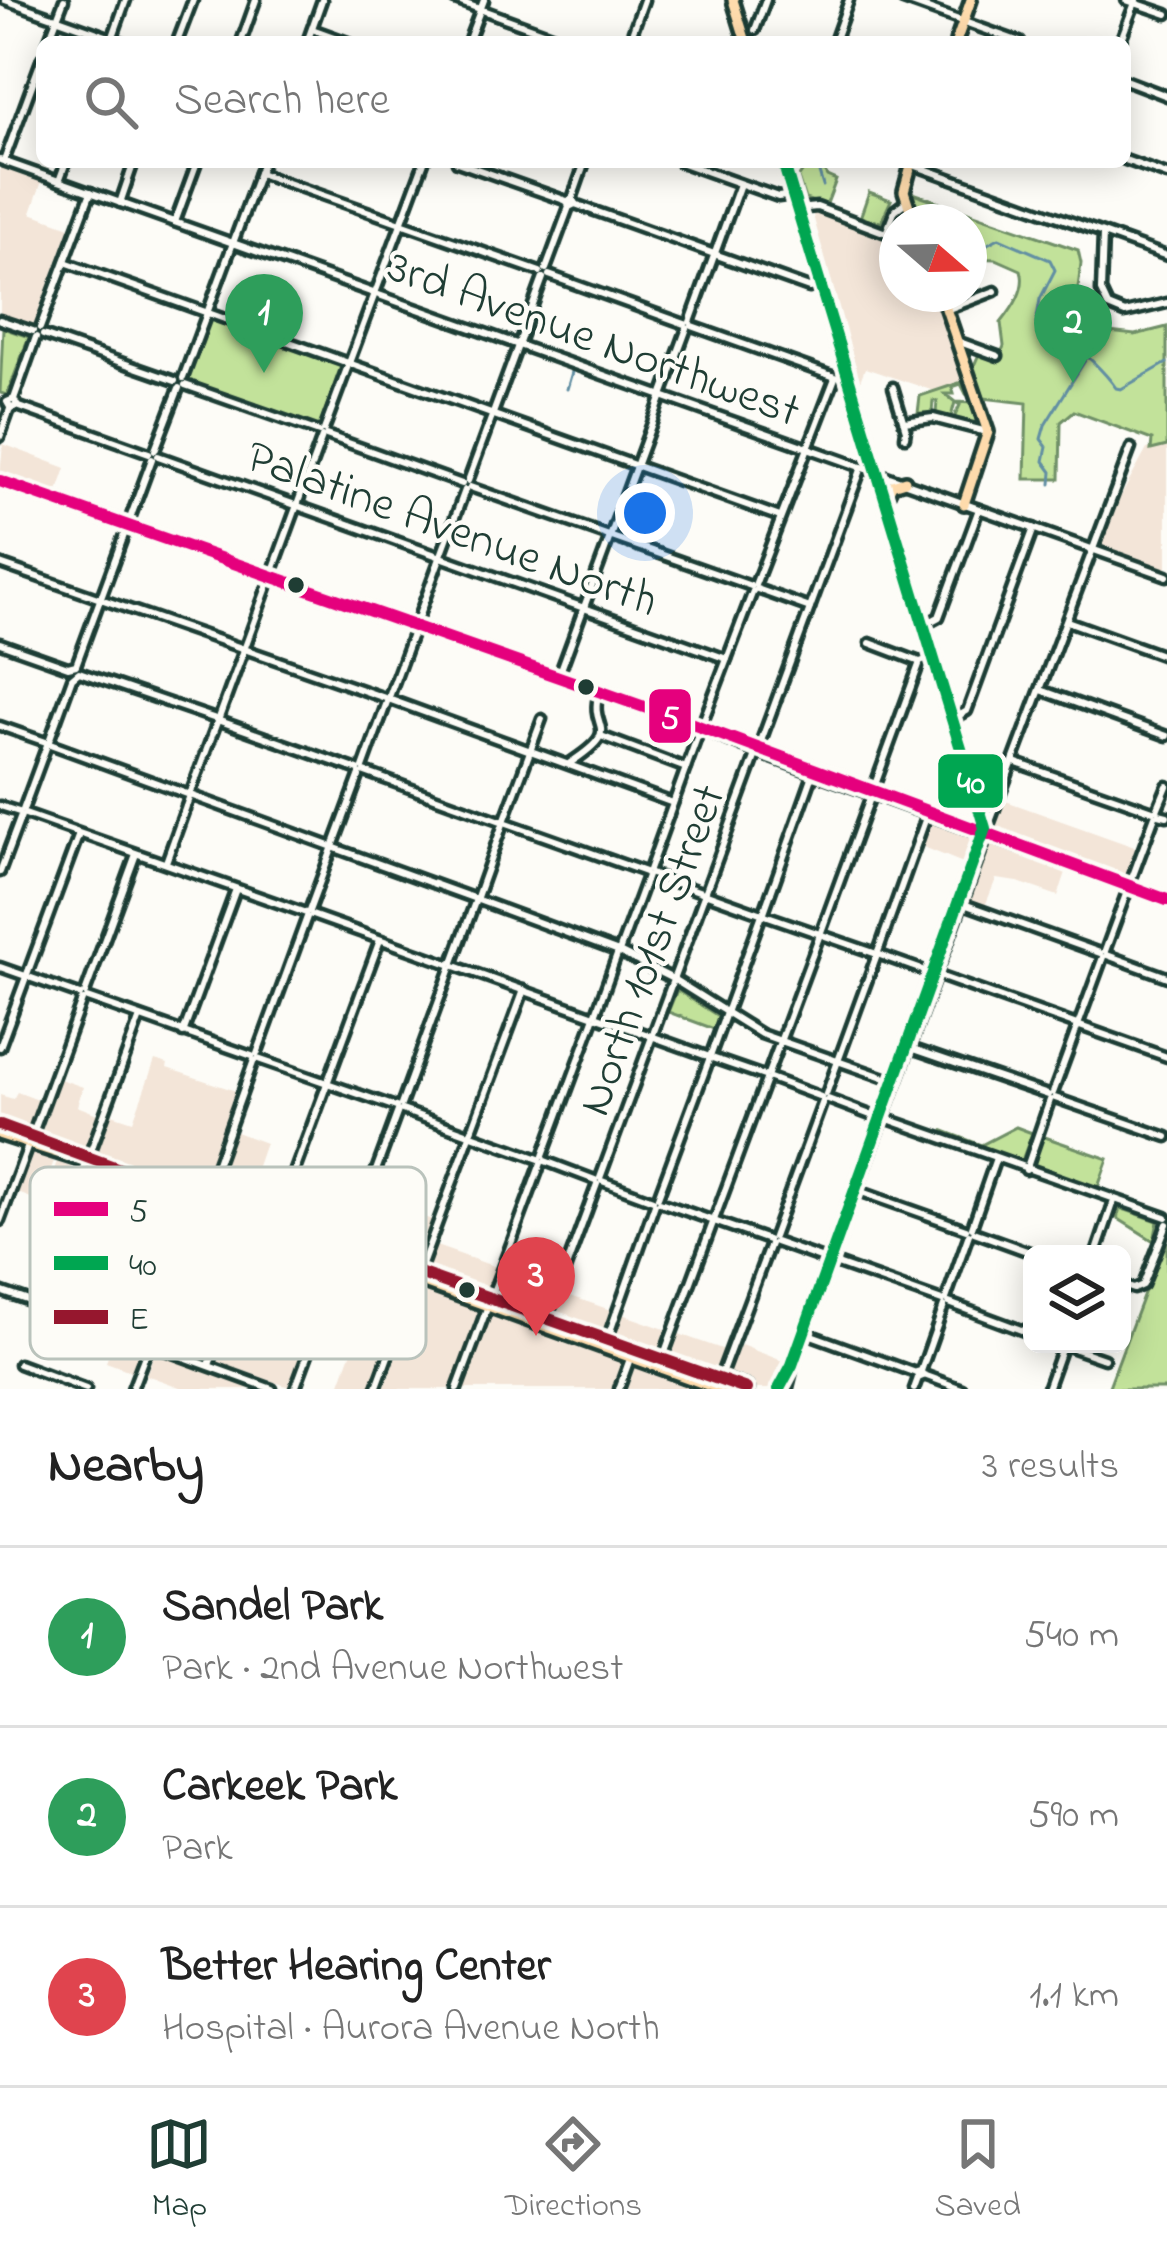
<!DOCTYPE html>
<meta charset="utf-8">
<style>
:root{--surface:#fff;--page:#f2f2f2;--text:#222;--muted:#767676;--line:#e0e0e0;--accent:#1f3d34}
body{margin:0;font-family:"Indie Flower",sans-serif;background:var(--page);color:var(--text)}
.controls{position:absolute;right:36px;bottom:36px;display:grid;overflow:hidden;border-radius:18px;box-shadow:0 6px 30px #0003}
.controls button{width:108px;height:108px;display:grid;place-items:center;padding:0;border:0;border-bottom:3px solid var(--line);background:var(--surface);color:var(--text);font:60px sans-serif}
.compass{position:absolute;left:879px;top:204px;width:108px;height:108px;border-radius:50%;background:var(--surface);box-shadow:0 6px 30px #0003;rotate:110deg}
.you{position:absolute;left:645px;top:513px;width:42px;height:42px;margin:-30px;border:9px solid #fff;border-radius:50%;background:#1a73e8;box-shadow:0 0 0 18px #1a73e833}
.badge{display:grid;place-items:center;width:78px;height:78px;border-radius:50%;background:var(--accent);color:#fff;font-size:39px;font-weight:700}
.pin{position:absolute;translate:-50% -99px;filter:drop-shadow(0 3px 6px #0008)}
.pin::after{content:'';position:absolute;top:63px;width:42px;height:36px;background:inherit;clip-path:polygon(0 0,100% 0,50% 100%)}
.list{margin:0;padding:0;list-style:none}
h2{display:flex;justify-content:space-between;align-items:center;height:156px;margin:0;padding:0 48px;font-size:51px}
h2 small{font-size:39px;font-weight:400;color:var(--muted)}
.list li{display:grid;grid-template-columns:78px 1fr auto;gap:36px;align-items:center;box-sizing:border-box;height:180px;padding:0 48px;border-top:3px solid var(--line)}
.list b{display:block;font-size:45px;white-space:nowrap}
.list p{margin:0;font-size:39px;white-space:nowrap;color:var(--muted)}
.list em{font-size:39px;font-style:normal;color:var(--muted)}
.icon{flex:none;width:66px;height:66px;fill:none;stroke:currentColor;stroke-width:2;stroke-linecap:round;stroke-linejoin:round}
.map{position:relative;flex:none;width:1167px;height:1389px;overflow:hidden}
.search{position:absolute;background:var(--surface);box-shadow:0 6px 30px #0003;left:36px;right:36px;top:36px;height:132px;display:flex;align-items:center;gap:30px;box-sizing:border-box;padding:0 42px;border-radius:18px;color:var(--muted);font-size:45px}
.sheet{height:696px;background:var(--surface)}
nav{display:flex;justify-content:space-around;align-items:center;box-sizing:border-box;height:168px;border-top:3px solid var(--line);background:var(--surface);font-size:33px;color:var(--muted)}
nav a{display:grid;justify-items:center;gap:6px}
nav .on{color:var(--accent)}
.map>svg:first-child{display:block}
</style>
<div class="map">
<svg width="1167" height="1389" viewBox="0 0 1167 1389">
<rect width="100%" height="100%" fill="#fdfcf7"/>
<filter id="ink" filterUnits="userSpaceOnUse"><feTurbulence type="fractalNoise" baseFrequency=".00833" numOctaves="2"/><feDisplacementMap in="SourceGraphic" scale="24" xChannelSelector="R" yChannelSelector="G"/><feConvolveMatrix kernelMatrix="1 2 1 2 8 2 1 2 1" color-interpolation-filters="sRGB"/></filter>
<g filter="url(#ink)">
<g fill="#f3e5d8">
<polygon points="0,166 42,181 31,213 70,227 33,326 0,313"/>
<polygon points="812,212 880,233 897,226 897,294 932,294 963,382 934,391 865,368 860,381"/>
<polygon points="3,444 66,468 57,494 0,474"/>
<polygon points="1161,446 1167,446 1167,569 1100,546 1115,507 1147,449"/>
<polygon points="1003,800 1140,849 1130,876 1072,855 1058,896 1018,882 996,879 985,906 969,899 978,869 921,846 931,821 988,841"/>
<polygon points="155,1060 168,1064 167,1068 236,1091 201,1189 97,1154 112,1114 133,1121"/>
<polygon points="60,1079 83,1087 77,1106 97,1114 86,1150 41,1134"/>
<polygon points="17,1092 38,1100 28,1128 0,1119 0,1095 13,1099"/>
<polygon points="236,1132 265,1143 256,1169 285,1179 272,1214 212,1194"/>
<polygon points="32,1153 54,1161 39,1201 18,1193"/>
<polygon points="57,1162 77,1170 66,1199 45,1191"/>
<polygon points="373,1199 432,1220 415,1265 356,1244"/>
<polygon points="436,1246 496,1267 488,1291 428,1269"/>
<polygon points="505,1273 736,1354 741,1345 785,1362 775,1389 622,1389 637,1346 496,1296"/>
<polygon points="380,1274 408,1284 370,1389 338,1389"/>
<polygon points="421,1289 480,1310 472,1331 451,1389 384,1389"/>
<polygon points="238,1300 311,1327 289,1387 215,1361"/>
<polygon points="491,1312 627,1360 616,1389 462,1389"/>
<polygon points="114,1340 141,1350 133,1372 106,1362"/>
<polygon points="154,1354 255,1389 185,1389 146,1375"/>
</g>
<g fill="#c2e29a" stroke="#709067" stroke-width="3">
<polygon points="809,162 819,162 827,176 836,180 826,206 805,199 798,178"/>
<polygon points="869,192 891,200 881,222 860,218"/>
<path d="M913 193 1078 250 1081 263 1077 297 1069 299 1066 305 1069 314 1109 332 1135 335 1167 327V446L1151 450 1152 440 1074 411 1061 422 1060 479H1025L1027 403 984 398 973 368 979 354 998 360 1004 346 1001 323C1013 308 1027 288 1021 270L996 259 969 258V222H922Z"/>
<polygon points="210,319 341,366 319,428 187,381"/>
<polygon points="3,328 29,337 7,395 0,393"/>
<polygon points="965,381 969,393 966,394 961,384 952,387 954,394 945,394 955,402 973,403 977,425 954,418 960,405 955,402 951,417 936,414 937,401 933,401 932,413 918,413 920,396"/>
<polygon points="677,990 718,1016 714,1029 668,1012"/>
<polygon points="1016,1127 1032,1133 1021,1163 942,1136 944,1131 981,1145"/>
<polygon points="1042,1136 1108,1159 1097,1190 1030,1167"/>
<polygon points="1120,1208 1158,1221 1154,1241 1117,1218"/>
<polygon points="1167,1232 1167,1389 1108,1389"/>
</g>
<g fill="none" stroke-linecap="round" stroke-linejoin="round">
<g stroke="#628fa3" stroke-width="3">
<polyline points="816,162 823,186"/>
<polyline points="928,202 939,222"/>
<path d="M969 247H982L999 238 1050 260 1055 270 1040 299 1036 324C1051 337 1045 333 1062 339 1077 343 1107 375 1116 388L1121 389 1167 363"/>
<polyline points="567,389 572,372"/>
<polyline points="1051,484 1052,472 1044,461 1047,447 1041,439 1045,425 1086,359"/>
<polyline points="29,820 50,827"/>
</g>
<defs>
<g id="minor">
<polyline points="5,0 123,42"/>
<polyline points="455,0 570,42"/>
<polyline points="903,0 1020,42"/>
<polyline points="1126,0 1167,14"/>
<polyline points="312,29 348,42"/>
<polyline points="755,30 766,0"/>
<polyline points="48,42 64,0"/>
<polyline points="111,42 126,0"/>
<polyline points="177,42 193,0"/>
<polyline points="241,42 256,0"/>
<polyline points="307,42 322,0"/>
<polyline points="468,42 484,0"/>
<polyline points="629,42 644,0"/>
<polyline points="834,42 849,0"/>
<polyline points="1120,42 1136,0"/>
<polyline points="1125,80 1167,96"/>
<polyline points="0,160 1167,576"/>
<polyline points="1125,160 1167,175"/>
<polyline points="4,161 42,58"/>
<polyline points="457,162 567,201"/>
<polyline points="680,162 778,197 793,195"/>
<polyline points="905,162 1167,256"/>
<polyline points="259,173 540,272"/>
<polyline points="59,181 66,162"/>
<polyline points="572,199 585,162"/>
<polyline points="120,203 134,162"/>
<polyline points="575,204 809,288 820,285"/>
<polyline points="797,209 817,207 886,233 895,210 907,201"/>
<polyline points="175,222 197,162"/>
<polyline points="1103,234 1101,291 1108,306 1125,313 1167,303"/>
<polyline points="65,262 780,517"/>
<polyline points="546,269 569,207 575,204 573,199 567,201 569,207"/>
<polyline points="549,275 685,324"/>
<polyline points="946,310 995,291"/>
<polyline points="0,320 33,331"/>
<polyline points="690,322 740,184"/>
<polyline points="692,326 835,377"/>
<polyline points="40,328 91,192"/>
<polyline points="43,335 175,381"/>
<polyline points="957,341 998,356"/>
<polyline points="183,378 263,162"/>
<polyline points="185,385 319,432"/>
<polyline points="893,387 906,430 905,437"/>
<polyline points="14,399 36,337"/>
<polygon points="14,399 17,405 11,409 7,402"/>
<polyline points="17,406 149,453"/>
<polyline points="904,422 933,418 987,432"/>
<polyline points="324,430 424,162"/>
<polyline points="326,435 462,484"/>
<polyline points="0,437 10,409"/>
<polyline points="155,450 179,388"/>
<polyline points="158,456 727,659"/>
<polyline points="468,481 543,278"/>
<polyline points="470,487 751,586"/>
<polyline points="0,564 385,698"/>
<polyline points="755,585 835,378"/>
<polyline points="757,589 810,608"/>
<polyline points="1067,621 1167,657"/>
<polyline points="924,625 939,617 979,509"/>
<polyline points="0,643 68,667 76,665 152,459"/>
<polyline points="870,643 920,662"/>
<polyline points="559,675 687,328"/>
<polyline points="1041,690 1167,736"/>
<polyline points="389,697 465,490"/>
<polyline points="391,700 673,803"/>
<polyline points="219,718 322,437"/>
<polyline points="953,719 967,711 1034,528"/>
<polyline points="220,721 358,770"/>
<polyline points="0,726 46,742"/>
<polyline points="701,727 753,591"/>
<polyline points="601,736 686,768"/>
<polyline points="49,741 72,678 79,672 216,719"/>
<polyline points="50,744 187,794"/>
<polyline points="1014,762 1153,811"/>
<path d="M570 763C626 726 587 731 599 693"/>
<polyline points="363,768 387,702"/>
<polyline points="365,772 501,821"/>
<polyline points="191,792 217,722"/>
<polyline points="193,796 330,846"/>
<polyline points="0,806 19,812"/>
<polyline points="23,810 47,745"/>
<polyline points="1157,810 1167,786"/>
<polyline points="25,814 306,913"/>
<polyline points="1159,814 1167,816"/>
<polyline points="505,819 542,719"/>
<polyline points="507,823 645,872"/>
<polyline points="987,830 1131,448"/>
<polyline points="334,844 360,774"/>
<polyline points="335,848 473,898"/>
<polyline points="166,862 189,798"/>
<polyline points="649,870 699,732"/>
<polyline points="0,872 21,816"/>
<polyline points="651,874 760,913"/>
<polyline points="477,897 503,824"/>
<polyline points="478,900 616,951"/>
<polyline points="961,903 1100,953"/>
<polyline points="309,911 332,849"/>
<polyline points="764,912 814,772"/>
<polyline points="312,915 449,964"/>
<polyline points="765,915 817,933"/>
<polyline points="821,932 920,662 934,657"/>
<polyline points="822,935 874,953"/>
<polyline points="620,949 647,876"/>
<polyline points="1105,951 1155,816"/>
<polyline points="878,952 928,812"/>
<polyline points="621,953 673,979 761,1034 894,1081"/>
<polyline points="880,955 1167,1057"/>
<polyline points="1107,955 1167,977"/>
<polyline points="453,962 475,902"/>
<polyline points="455,966 592,1015"/>
<polyline points="0,967 80,995"/>
<polyline points="85,993 136,854"/>
<polyline points="87,998 252,1056"/>
<polyline points="596,1013 617,955"/>
<polyline points="598,1017 707,1056"/>
<polyline points="183,1033 236,889"/>
<polyline points="0,1047 79,834"/>
<polyline points="908,1047 1048,1095"/>
<polyline points="257,1054 307,917"/>
<polyline points="711,1054 761,917"/>
<polyline points="712,1058 764,1076"/>
<polyline points="258,1059 396,1107"/>
<polyline points="768,1074 819,937"/>
<polyline points="770,1078 821,1097"/>
<polyline points="1053,1093 1103,957"/>
<polyline points="826,1094 876,957"/>
<polyline points="1055,1098 1167,1137"/>
<polyline points="828,1099 881,1119"/>
<polyline points="401,1105 451,968"/>
<polyline points="402,1110 539,1159"/>
<polyline points="882,1117 1166,1217"/>
<polyline points="32,1136 82,1000"/>
<polyline points="543,1156 594,1019"/>
<polyline points="545,1161 595,1180"/>
<polyline points="1026,1170 1050,1100"/>
<polyline points="600,1178 862,467"/>
<polyline points="602,1181 653,1200"/>
<polyline points="856,1190 966,1229"/>
<polyline points="658,1197 709,1060"/>
<polyline points="203,1202 254,1060"/>
<polyline points="660,1202 768,1240"/>
<polyline points="0,1221 29,1143"/>
<polyline points="274,1227 380,940"/>
<polyline points="972,1227 996,1158"/>
<polyline points="974,1232 1035,1254"/>
<polyline points="773,1237 823,1101"/>
<polyline points="775,1242 942,1301"/>
<polyline points="1096,1254 1114,1201"/>
<polyline points="419,1273 524,990"/>
<polyline points="1122,1285 1134,1289 1143,1285 1167,1224"/>
<polyline points="0,1291 32,1302"/>
<polyline points="236,1292 320,1322"/>
<polyline points="946,1299 969,1234"/>
<polyline points="36,1300 140,1017"/>
<polyline points="949,1303 1032,1334"/>
<polyline points="38,1304 272,1389"/>
<polyline points="547,1319 597,1184"/>
<polyline points="93,1324 145,1185"/>
<polyline points="803,1332 916,1373"/>
<polyline points="607,1340 655,1204"/>
<polyline points="1064,1345 1104,1359"/>
<polyline points="662,1360 766,1080"/>
<polyline points="19,1364 86,1389"/>
<polyline points="209,1365 261,1226"/>
<polyline points="921,1371 944,1306"/>
<polygon points="921,1371 923,1376 918,1378 917,1372"/>
<polyline points="924,1375 962,1389"/>
<polyline points="719,1380 770,1244"/>
<polyline points="132,1389 149,1345"/>
<polyline points="295,1389 398,1111"/>
<polyline points="376,1389 416,1281"/>
<polyline points="457,1389 541,1163"/>
<polyline points="619,1389 631,1356"/>
<polyline points="914,1389 918,1378"/>
<polyline points="1047,1389 1063,1344"/>
</g>
<g id="major">
<polyline points="733,0 746,42"/>
<polyline points="956,42 971,0"/>
<polyline points="912,162 904,191 914,222"/>
<polyline points="941,294 988,432 964,504"/>
<polyline points="0,481 687,722 757,751 1167,900"/>
<polyline points="886,498 892,485 905,481"/>
<polyline points="779,1389 792,1365 982,845 985,828 783,162"/>
<polyline points="786,1389 792,1365"/>
</g>
<g id="highway">
<polyline points="0,1133 106,1167 723,1389"/>
<polyline points="715,1378 746,1389"/>
</g>
</defs>
<use href="#minor" stroke="#1f3d34" stroke-width="15"/>
<use href="#major" stroke="#1f3d34" stroke-width="18"/>
<use href="#highway" stroke="#1f3d34" stroke-width="21"/>
<use href="#minor" stroke="#fdfcf7" stroke-width="6"/>
<use href="#major" stroke="#fedbac" stroke-width="9"/>
<use href="#highway" stroke="#fedbac" stroke-width="12"/>
<defs>
<polyline id="bus-1" points="0,481 687,722 1167,900"/>
<polyline id="bus-2" points="779,1389 792,1365 985,828 783,162"/>
<polyline id="bus-3" points="0,1125 342,1251 357,1251 746,1389"/>
</defs>
<use href="#bus-1" stroke="#fdfcf7" stroke-width="21"/>
<use href="#bus-2" stroke="#fdfcf7" stroke-width="21"/>
<use href="#bus-3" stroke="#fdfcf7" stroke-width="21"/>
<use href="#bus-1" stroke="#e5007d" stroke-width="12"/>
<use href="#bus-2" stroke="#00a651" stroke-width="12"/>
<use href="#bus-3" stroke="#96172e" stroke-width="12"/>
</g>
</g>
<g fill="#1f3d34" stroke="#fdfcf7" stroke-width="4.5">
<circle cx="296" cy="585" r="10"/>
<circle cx="586" cy="687" r="10"/>
<circle cx="467" cy="1290" r="10"/>
</g>
<g text-anchor="middle" stroke-width="9" stroke-linejoin="round" paint-order="stroke">
<g font-size="48" fill="#1f3d34" stroke="#fdfcf7">
<text transform="translate(595 336) rotate(20)" y="17">3rd Avenue Northwest</text>
<text transform="translate(453 526) rotate(20)" y="17">Palatine Avenue North</text>
<text transform="translate(649 949) rotate(-70)" y="17">North 101st Street</text>
</g>
</g>
<rect x="30" y="1167" width="396" height="192" rx="18" fill="#fdfcf7" stroke="#bac3bc" stroke-width="3"/>
<rect x="54" y="1202" width="54" height="14" fill="#e5007d"/>
<rect x="54" y="1256" width="54" height="14" fill="#00a651"/>
<rect x="54" y="1310" width="54" height="14" fill="#96172e"/>
<g font-size="33" fill="#1f3d34">
<text x="129" y="1221">5</text>
<text x="129" y="1275">40</text>
<text x="129" y="1329">E</text>
</g>
<g stroke="#fdfcf7" stroke-width="4.5">
<rect x="647" y="687" width="46" height="58" rx="12" fill="#e5007d"/>
<rect x="936" y="752" width="69" height="58" rx="12" fill="#00a651"/>
</g>
<g font-size="33" text-anchor="middle" font-weight="bold" fill="#fff">
<text x="670" y="728">5</text>
<text x="971" y="793">40</text>
</g>
</svg>
<div class="controls">
<button><svg class="icon" aria-label="layers" viewBox="0 0 24 24"><path d="M12 4l9 5-9 5-9-5zM3 14l9 5 9-5"/></svg></button>
</div>
<svg class="compass" viewBox="-18 -18 36 36"><path d="M0-13l5 13h-10z" fill="#e53935"/><path d="M0 13l5-13h-10z" fill="#767676"/></svg>
<div class="you"></div>
<div class="pin badge" style="left:264px;top:373px;background:#2e9e5b">1</div>
<div class="pin badge" style="left:1073px;top:383px;background:#2e9e5b">2</div>
<div class="pin badge" style="left:536px;top:1336px;background:#e0444e">3</div>
<div class="search"><svg class="icon" aria-label="search" viewBox="0 0 24 24"><circle cx="10" cy="10" r="6"/><path d="M15 15l6 6"/></svg>Search here</div>
</div>
<section class="sheet">
<h2>Nearby<small>3 results</small></h2>
<ul class="list">
<li><span class="badge" style="background:#2e9e5b">1</span><div><b>Sandel Park</b><p>Park · 2nd Avenue Northwest</p></div><em>540 m</em></li>
<li><span class="badge" style="background:#2e9e5b">2</span><div><b>Carkeek Park</b><p>Park</p></div><em>590 m</em></li>
<li><span class="badge" style="background:#e0444e">3</span><div><b>Better Hearing Center</b><p>Hospital · Aurora Avenue North</p></div><em>1.1 km</em></li>
</ul>
</section>
<nav>
<a class="on"><svg class="icon" aria-label="map" viewBox="0 0 24 24"><path d="M3 6l6-2 6 2 6-2v14l-6 2-6-2-6 2zM9 4v14M15 6v14"/></svg>Map</a>
<a><svg class="icon" aria-label="directions" viewBox="0 0 24 24"><path d="M12 3l9 9-9 9-9-9zM9 14v-3h6M13 9l2 2-2 2"/></svg>Directions</a>
<a><svg class="icon" aria-label="saved" viewBox="0 0 24 24"><path d="M7 4h10v16l-5-4-5 4z"/></svg>Saved</a>
</nav>
